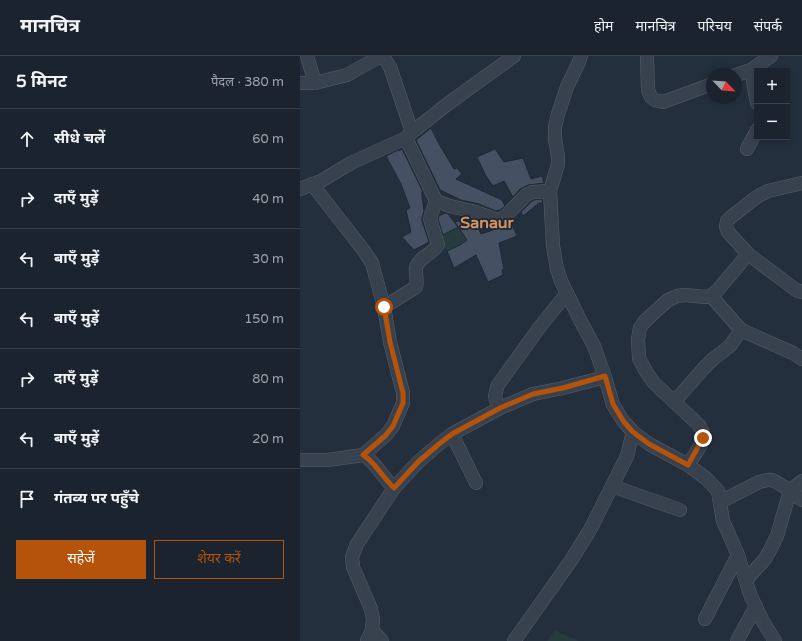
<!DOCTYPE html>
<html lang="hi">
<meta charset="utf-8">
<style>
:root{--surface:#1b232e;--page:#282f3a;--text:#f1f3f6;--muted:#a0a4aa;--line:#39404a;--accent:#b45309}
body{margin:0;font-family:"Varela Round","Noto Sans Devanagari",sans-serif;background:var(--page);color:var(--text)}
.controls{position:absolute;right:12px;top:12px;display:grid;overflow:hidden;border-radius:0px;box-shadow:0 2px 6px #0003}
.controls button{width:36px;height:36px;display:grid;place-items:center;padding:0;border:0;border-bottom:1px solid var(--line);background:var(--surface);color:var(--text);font:20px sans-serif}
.compass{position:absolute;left:406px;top:12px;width:36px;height:36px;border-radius:50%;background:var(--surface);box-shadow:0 2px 6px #0003;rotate:115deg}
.stop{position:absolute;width:12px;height:12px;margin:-9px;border:3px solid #b45309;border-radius:50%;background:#fff}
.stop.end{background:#b45309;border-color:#fff;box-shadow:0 1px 4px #0008}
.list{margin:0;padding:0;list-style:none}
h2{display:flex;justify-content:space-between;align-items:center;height:52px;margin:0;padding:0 16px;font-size:17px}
h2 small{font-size:13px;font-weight:400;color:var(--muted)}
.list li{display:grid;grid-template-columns:26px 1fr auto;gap:12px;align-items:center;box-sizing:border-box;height:60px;padding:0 16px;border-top:1px solid var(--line)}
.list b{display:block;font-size:15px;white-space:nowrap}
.list em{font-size:13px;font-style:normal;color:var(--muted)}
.actions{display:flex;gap:8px;padding:12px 16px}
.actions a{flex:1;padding:9px 0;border:1px solid var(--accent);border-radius:0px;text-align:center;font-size:14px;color:var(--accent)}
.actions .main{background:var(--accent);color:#fff}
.icon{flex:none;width:22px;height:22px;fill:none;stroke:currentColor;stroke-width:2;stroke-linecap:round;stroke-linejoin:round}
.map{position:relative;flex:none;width:502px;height:585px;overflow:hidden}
header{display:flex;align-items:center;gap:24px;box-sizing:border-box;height:56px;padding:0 20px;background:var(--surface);border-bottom:1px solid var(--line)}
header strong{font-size:19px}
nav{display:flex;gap:22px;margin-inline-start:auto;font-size:14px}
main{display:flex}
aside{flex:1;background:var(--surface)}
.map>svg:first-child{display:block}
</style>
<header>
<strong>मानचित्र</strong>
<nav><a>होम</a><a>मानचित्र</a><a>परिचय</a><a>संपर्क</a></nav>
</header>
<main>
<aside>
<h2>5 मिनट<small>पैदल · 380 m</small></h2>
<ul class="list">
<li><svg class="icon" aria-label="ahead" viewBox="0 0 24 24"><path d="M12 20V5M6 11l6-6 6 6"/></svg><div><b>सीधे चलें</b></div><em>60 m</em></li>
<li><svg class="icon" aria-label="right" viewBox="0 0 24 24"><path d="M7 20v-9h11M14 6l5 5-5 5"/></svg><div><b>दाएँ मुड़ें</b></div><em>40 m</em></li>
<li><svg class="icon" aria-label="left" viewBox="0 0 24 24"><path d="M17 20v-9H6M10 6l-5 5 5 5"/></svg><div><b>बाएँ मुड़ें</b></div><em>30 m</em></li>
<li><svg class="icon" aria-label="left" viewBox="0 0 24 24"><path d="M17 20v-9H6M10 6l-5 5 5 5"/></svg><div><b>बाएँ मुड़ें</b></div><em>150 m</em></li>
<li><svg class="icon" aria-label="right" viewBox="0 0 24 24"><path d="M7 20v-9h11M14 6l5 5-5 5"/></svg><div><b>दाएँ मुड़ें</b></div><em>80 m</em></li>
<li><svg class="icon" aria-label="left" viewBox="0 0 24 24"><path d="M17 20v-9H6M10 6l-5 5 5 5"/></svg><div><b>बाएँ मुड़ें</b></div><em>20 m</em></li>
<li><svg class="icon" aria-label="arrive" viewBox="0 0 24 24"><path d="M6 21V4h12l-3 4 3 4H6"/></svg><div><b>गंतव्य पर पहुँचे</b></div></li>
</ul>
<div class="actions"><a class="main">सहेजें</a><a>शेयर करें</a></div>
</aside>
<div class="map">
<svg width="502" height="585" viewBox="0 0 502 585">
<rect width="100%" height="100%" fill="#242f3e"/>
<g fill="#263c3f">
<polygon points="160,171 167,184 159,189 147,195 139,181"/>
<polygon points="255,574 278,585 247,585"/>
</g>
<g fill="#455162" stroke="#1f2835">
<polygon points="131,72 139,88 154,113 157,112 162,118 156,123 202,144 205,150 200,154 196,155 179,148 161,144 140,134 116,84"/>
<polygon points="102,93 122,134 122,140 124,155 122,161 122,165 129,186 114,194 102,181 111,176 106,154 110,152 101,128 86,100 98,94 99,95"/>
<polygon points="195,93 204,106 223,102 231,123 242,120 244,127 228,129 220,133 213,141 204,125 193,130 186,120 177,101"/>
<polygon points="242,143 243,147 239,147 223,160 221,156 231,146 234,144"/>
<polygon points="145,157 148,158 158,171 143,179 138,163 139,160"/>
<polygon points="168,162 175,164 181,178 208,169 211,166 217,180 199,187 204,213 202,214 203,219 188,226 176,199 154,212 147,195 160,189 167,184 155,166"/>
</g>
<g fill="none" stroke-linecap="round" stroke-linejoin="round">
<defs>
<g id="street">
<polyline points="7,0 15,27"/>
<polyline points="83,0 90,11 112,76"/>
<polyline points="281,0 278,8 267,31 258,58 255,71 255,83 258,101 258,108 250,135 253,190 257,213 261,225 280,264 294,290 305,321 313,349 324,366 333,376 349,388 388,409 407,423 418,435 423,465 438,499 450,538 462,564 475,585"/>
<polyline points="347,0 348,34 351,41 355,44 363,46 412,28"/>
<polyline points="451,14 457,47"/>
<polyline points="436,19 451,14 471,0"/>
<polyline points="0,27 15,27 47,19 81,0"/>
<polyline points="106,82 136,145 150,150 176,156 195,163 200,163 205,161 226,139 232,136 250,135"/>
<polyline points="447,93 457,74"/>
<polyline points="502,127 468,135 460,139 454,143 431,161 427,165 426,170 428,176 448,198 496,234 502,236"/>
<polyline points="12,128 64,195 72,207 84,251 90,286 103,337 103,347 93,370 86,379 63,399"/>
<polyline points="0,133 21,125 51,107 106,82 112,76 149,47 214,0"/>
<polyline points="411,240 441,274 493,297 502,303"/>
<path d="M84 251 116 231C118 224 115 218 116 212 117 203 133 197 138 189L130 163 131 159 136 145"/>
<polyline points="374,346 403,313 413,303 430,290 441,274"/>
<path d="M200 352C194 342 194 340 198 329L239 272 267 237"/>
<polyline points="152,378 176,427"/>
<path d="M0 404H28L63 399C73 403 85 424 94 432"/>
<path d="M388 409C392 402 405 386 403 378 403 375 400 372 399 369L354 327 345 314 339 302 338 283 340 272 345 265 368 244 377 240 385 239 405 241 411 240 417 235 448 198"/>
<polyline points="312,430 380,454"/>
<path d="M420 446 459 426C464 425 468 423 472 424 482 428 494 438 502 444"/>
<polyline points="446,524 465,503 470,494 477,480 490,435 502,425"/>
<polyline points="405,563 438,499"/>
<polyline points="72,574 82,585"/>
<polyline points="67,585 72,574 73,563 71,553 53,511 52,501 57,488 94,432 118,406 139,388 152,378 200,352 233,338 263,332 305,321"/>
<polyline points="214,585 272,503 291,472 327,400 333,376"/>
<polyline points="437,585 456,550"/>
</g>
</defs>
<use href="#street" stroke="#565f6c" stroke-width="14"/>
<use href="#street" stroke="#38414e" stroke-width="13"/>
</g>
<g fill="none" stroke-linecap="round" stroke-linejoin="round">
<path stroke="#b45309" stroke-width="5" d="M84 251 90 286 103 337V347L93 370 86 379 63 399C73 404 85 424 94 432L118 406 139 388 152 378 200 352 233 338 263 332 305 320 313 348 324 366 333 376 349 388 388 409 403 382"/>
</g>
<g text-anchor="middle" stroke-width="3.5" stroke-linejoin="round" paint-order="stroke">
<g font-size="16" font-weight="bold" fill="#d59563" stroke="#1d2633">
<text x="187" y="172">Sanaur</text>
</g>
</g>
</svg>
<div class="controls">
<button>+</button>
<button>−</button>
</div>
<svg class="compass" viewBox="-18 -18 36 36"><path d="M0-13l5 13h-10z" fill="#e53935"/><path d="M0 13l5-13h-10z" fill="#a0a4aa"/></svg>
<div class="stop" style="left:84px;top:251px"></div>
<div class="stop end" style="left:403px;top:382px"></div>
</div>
</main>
